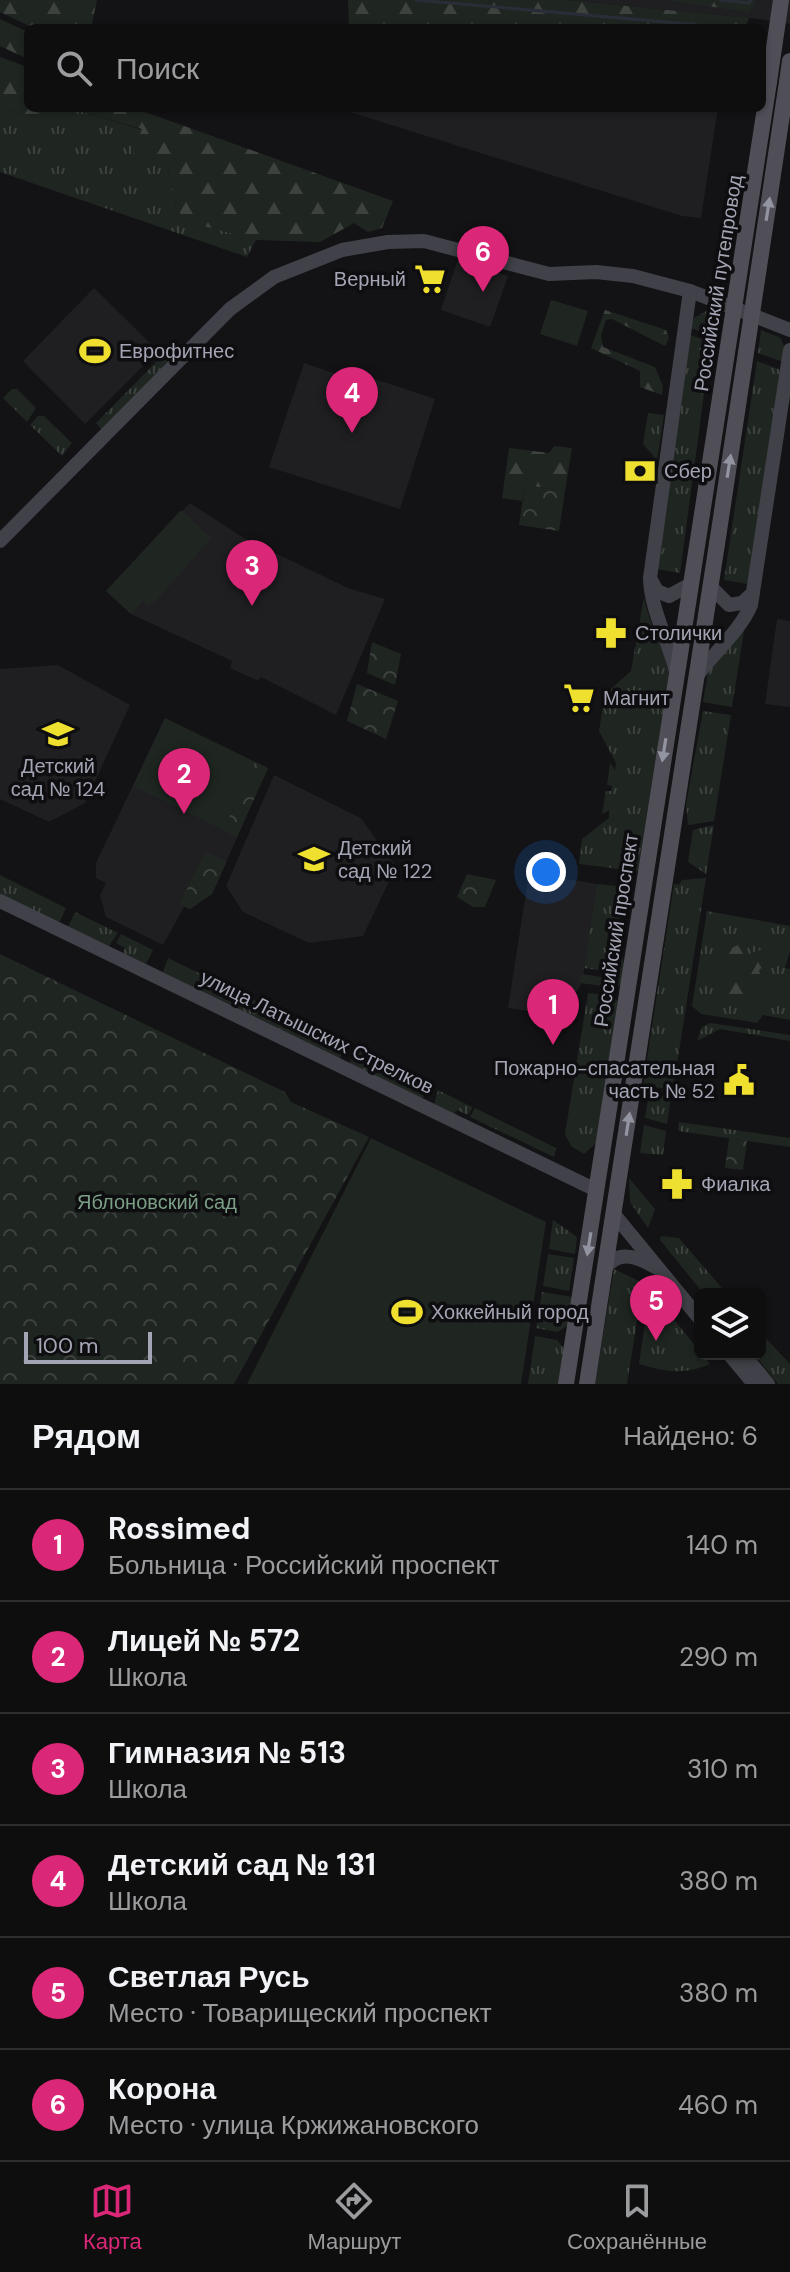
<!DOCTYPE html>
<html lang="ru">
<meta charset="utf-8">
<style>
:root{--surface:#0e0e0f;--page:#1c1c1d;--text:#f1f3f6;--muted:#9b9c9e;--line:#2e2e2f;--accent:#db2777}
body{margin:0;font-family:"DM Sans",sans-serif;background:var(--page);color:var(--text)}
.controls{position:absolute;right:24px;bottom:24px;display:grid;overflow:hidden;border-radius:12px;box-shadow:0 2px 6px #0004}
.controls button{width:72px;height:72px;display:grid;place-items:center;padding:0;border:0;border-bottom:2px solid var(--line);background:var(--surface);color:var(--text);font:40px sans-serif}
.scale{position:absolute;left:24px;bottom:20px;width:128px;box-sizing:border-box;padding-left:8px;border:4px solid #a4a5b4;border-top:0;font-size:22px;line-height:28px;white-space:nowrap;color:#a4a5b4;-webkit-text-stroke:6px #0e0d0f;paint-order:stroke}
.you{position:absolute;left:546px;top:872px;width:28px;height:28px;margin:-20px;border:6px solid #fff;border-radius:50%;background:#1a73e8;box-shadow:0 0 0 12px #1a73e833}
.badge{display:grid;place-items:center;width:52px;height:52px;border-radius:50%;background:var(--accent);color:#fff;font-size:26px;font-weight:700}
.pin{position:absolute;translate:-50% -66px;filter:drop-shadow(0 2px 4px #0008)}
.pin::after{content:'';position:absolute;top:42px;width:28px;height:24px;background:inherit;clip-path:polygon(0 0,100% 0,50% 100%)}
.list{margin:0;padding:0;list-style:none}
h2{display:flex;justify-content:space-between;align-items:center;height:104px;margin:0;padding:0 32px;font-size:34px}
h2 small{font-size:26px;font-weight:400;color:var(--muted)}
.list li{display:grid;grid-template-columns:52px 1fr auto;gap:24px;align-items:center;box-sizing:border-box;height:112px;padding:0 32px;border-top:2px solid var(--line)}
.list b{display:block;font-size:30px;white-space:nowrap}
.list p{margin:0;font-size:26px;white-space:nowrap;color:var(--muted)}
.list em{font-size:26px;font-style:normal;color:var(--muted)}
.icon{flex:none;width:44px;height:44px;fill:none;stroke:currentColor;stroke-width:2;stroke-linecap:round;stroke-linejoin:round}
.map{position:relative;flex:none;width:790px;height:1384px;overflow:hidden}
.search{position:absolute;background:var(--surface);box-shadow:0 2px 6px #0004;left:24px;right:24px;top:24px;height:88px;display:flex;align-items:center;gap:20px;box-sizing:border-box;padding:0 28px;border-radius:12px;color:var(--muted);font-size:30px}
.sheet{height:776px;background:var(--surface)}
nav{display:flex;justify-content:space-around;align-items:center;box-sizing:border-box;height:112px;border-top:2px solid var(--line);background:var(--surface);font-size:22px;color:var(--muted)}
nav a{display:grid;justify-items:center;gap:4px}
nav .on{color:var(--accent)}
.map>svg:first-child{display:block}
</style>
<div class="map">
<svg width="790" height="1384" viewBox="0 0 790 1384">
<defs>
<pattern id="grass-tufts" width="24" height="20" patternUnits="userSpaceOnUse" patternTransform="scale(2)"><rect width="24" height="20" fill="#1f2621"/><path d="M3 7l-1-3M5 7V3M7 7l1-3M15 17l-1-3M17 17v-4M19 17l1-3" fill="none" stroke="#3d423f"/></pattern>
<pattern id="forest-firs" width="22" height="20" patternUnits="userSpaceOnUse" patternTransform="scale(2)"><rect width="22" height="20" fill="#1f2621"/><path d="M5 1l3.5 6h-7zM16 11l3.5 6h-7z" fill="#3d423f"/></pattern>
<pattern id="park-crowns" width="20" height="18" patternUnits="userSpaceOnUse" patternTransform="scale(2)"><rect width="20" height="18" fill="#1f2621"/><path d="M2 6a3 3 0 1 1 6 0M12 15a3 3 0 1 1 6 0" fill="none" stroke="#3d423f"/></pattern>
</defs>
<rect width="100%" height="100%" fill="#131214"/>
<g fill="#1f1e21">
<polygon points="567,0 790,0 790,24 759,19"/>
<polygon points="337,108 718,108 701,218 682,216"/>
<polygon points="458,259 508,276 490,327 441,310"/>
<polygon points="94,288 158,351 85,424 23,361"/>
<polygon points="304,363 345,377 348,370 435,399 400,509 269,467"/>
<polygon points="190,503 244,538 348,588 385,599 336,715 261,677 258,681 230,668 232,661 131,614 106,591"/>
<polygon points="777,619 790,621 790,707 765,704"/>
<polygon points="58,665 130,705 85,803 49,822 0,799 0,669"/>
<polygon points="165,718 268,768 212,894 190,909 184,907 163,945 106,917 100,895 106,883 96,878 96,863"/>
<polygon points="274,775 361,818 396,867 363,936 309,943 243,912 226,886"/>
<polygon points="529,873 597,884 582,983 575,995 571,1018 508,1008"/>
</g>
<g fill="url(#grass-tufts)">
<polygon points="0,108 37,117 41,108 69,108 143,130 168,168 176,209 256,240 247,257 0,172"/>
<polygon points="708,310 715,312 712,336 691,328 694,318"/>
<polygon points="761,330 781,338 785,350 783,362 758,353"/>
<polygon points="690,335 711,342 680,573 656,569"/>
<polygon points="164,354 172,361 102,430 96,423"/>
<polygon points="757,361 781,370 748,584 724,580"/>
<polygon points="12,389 17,389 36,408 27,422 3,398"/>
<polygon points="648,413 664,415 657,460 643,444"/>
<polygon points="38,416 44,416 72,443 62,456 30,425"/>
<path d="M644 597C649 625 664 646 669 674L638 871 579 864 582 839 609 818V810L602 814 606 791H611L612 786 607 785 610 763 615 770 616 763 599 731 605 694 631 671Z"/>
<polygon points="745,625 732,707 703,702 708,672"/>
<polygon points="703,711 731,715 714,821 688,825 686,804"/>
<polygon points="714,825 706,874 688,862 693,830"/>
<polygon points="0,875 66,908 59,923 0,894"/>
<polygon points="706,878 673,1090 643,1085 674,884 679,885 682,880"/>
<polygon points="597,884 625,887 611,972 584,968"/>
<polygon points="707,911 790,926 790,951 785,968 790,969 790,1020 763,1015 757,1023 752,1022 701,1014 692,1006"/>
<polygon points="75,912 118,933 109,946 68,927"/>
<polygon points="121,934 153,950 146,964 123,953 125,948 116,943"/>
<polygon points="620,944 624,965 621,985 612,987 580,983 582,974 614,979"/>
<polygon points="168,958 346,1045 340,1059 163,972"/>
<polygon points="588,993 613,996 618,1002 596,1143 584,1154 571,1146 565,1134"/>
<polygon points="710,1023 790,1035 790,1041 720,1029 697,1041 702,1027"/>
<polygon points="355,1049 431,1086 422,1099 350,1063"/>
<polygon points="438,1090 472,1107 468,1115 457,1110 454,1114 434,1104"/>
<polygon points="649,1094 671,1097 667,1124 645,1118"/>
<polygon points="475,1108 556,1148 554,1157 470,1117"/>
<polygon points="679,1122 790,1138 790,1147 678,1131"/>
<polygon points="644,1125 666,1131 663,1155 640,1153"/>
<polygon points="629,1178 655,1209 648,1228 630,1202"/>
<polygon points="553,1220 577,1237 575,1254 549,1249"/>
<polygon points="661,1236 679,1238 727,1294 704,1294 660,1240"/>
<polygon points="548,1254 574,1258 569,1291 543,1286"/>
<polygon points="614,1269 643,1283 627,1384 595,1384"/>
<polygon points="542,1292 573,1297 569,1325 557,1332 536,1328"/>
<path d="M649 1295 655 1296 710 1364C684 1375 666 1372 639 1364Z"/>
<polygon points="760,1332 790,1364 790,1384 778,1384 754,1354 760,1354"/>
<polygon points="535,1336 557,1340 565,1350 560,1384 528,1384"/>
</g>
<g fill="url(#forest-firs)">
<polygon points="0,0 97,0 91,28 33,28 0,12"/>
<polygon points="348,0 567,0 749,18 745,28 349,28"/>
<polygon points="665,0 754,0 754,5 749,12"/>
<polygon points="0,19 28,32 28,59 0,46"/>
<polygon points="0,57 28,67 28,108 41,108 37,117 0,108"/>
<polygon points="69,108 134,108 393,201 382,228 368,232 354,223 320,242 256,240 189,222 176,209 168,168 133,153 142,129"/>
<polygon points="605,310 666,330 669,338 665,346 612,319 606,320 601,336 603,347 655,367 663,386 662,395 640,387 640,371 591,348"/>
<polygon points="554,446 572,448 565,491 525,485 522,501 502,498 509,448 549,453"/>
<polygon points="741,944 749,954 760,950 767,963 759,970 765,995 762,1001 744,1007 729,998 726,977 716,954"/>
</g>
<g fill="url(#park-crowns)">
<polygon points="525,485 565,491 559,531 519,525"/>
<polygon points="372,642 401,654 395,685 367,673"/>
<polygon points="357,684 398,701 386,739 347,721"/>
<polygon points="255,762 268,768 237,837 223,830"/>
<polygon points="206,852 227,861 212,894 190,909 180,903"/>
<polygon points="467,874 496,880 485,907 473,907 457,897"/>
<polygon points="0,954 285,1092 291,1102 369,1137 234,1384 0,1384"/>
<polygon points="729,1138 747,1141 743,1170 725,1168"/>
</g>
<g fill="#1f2621">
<polygon points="551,300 588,311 577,346 540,334"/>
<polygon points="181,510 211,538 156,601 148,605 143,601 131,614 106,591"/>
<polygon points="165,718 255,762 223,830 133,786"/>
<polygon points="371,1138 546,1222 521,1384 247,1384"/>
</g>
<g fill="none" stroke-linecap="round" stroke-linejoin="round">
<g stroke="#292d37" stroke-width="3">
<polyline points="416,0 733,28"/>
<polyline points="721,0 749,3 751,0"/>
</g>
<g stroke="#414149" stroke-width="14">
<polyline points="0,541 230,309 274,277 342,250 388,242 424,241 549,274 596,272 633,276 690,291 790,330"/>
<polyline points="650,578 657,591 669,596 691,584"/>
<polyline points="711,587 729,605 742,603 753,593"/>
<path d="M676 672C668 639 651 611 650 578L690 291"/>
<path d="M697 676C714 652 740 631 751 605L790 350"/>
<polyline points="0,901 596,1190"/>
<polyline points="613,1213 700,1319"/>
<path d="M604 1270C617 1249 637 1256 655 1267"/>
<polyline points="729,1354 754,1384"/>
<polyline points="743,1354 768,1384"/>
</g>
<g stroke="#504f58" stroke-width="16">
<polyline points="769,82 781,0"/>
<polyline points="787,82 790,61"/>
<polyline points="566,1384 702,514"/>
<polyline points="587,1384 717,544"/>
</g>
<g stroke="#504f58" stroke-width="16">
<polyline points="702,514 769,82"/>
<polyline points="717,544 787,82"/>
</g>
</g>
<defs><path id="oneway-solid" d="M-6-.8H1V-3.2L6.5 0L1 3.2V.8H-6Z" transform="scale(2)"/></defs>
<g fill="#9394a2">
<use href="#oneway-solid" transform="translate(768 209) rotate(-81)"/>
<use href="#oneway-solid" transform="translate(729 466) rotate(-81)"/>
<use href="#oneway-solid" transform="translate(664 750) rotate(99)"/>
<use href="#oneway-solid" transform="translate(628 1124) rotate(-81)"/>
<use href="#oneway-solid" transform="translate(589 1244) rotate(99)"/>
</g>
<defs>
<symbol id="supermarket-bare" viewBox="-9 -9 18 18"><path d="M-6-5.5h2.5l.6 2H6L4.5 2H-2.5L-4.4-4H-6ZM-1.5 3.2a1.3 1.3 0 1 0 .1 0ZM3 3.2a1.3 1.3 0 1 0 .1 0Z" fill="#efdf2f" stroke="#0e0d0f" stroke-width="2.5" paint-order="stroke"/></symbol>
<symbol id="stadium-bare" viewBox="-9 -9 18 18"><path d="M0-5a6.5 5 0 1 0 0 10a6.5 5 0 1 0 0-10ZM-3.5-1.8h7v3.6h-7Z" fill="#efdf2f" stroke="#0e0d0f" stroke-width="2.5" paint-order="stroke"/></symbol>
<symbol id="bank-bare" viewBox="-9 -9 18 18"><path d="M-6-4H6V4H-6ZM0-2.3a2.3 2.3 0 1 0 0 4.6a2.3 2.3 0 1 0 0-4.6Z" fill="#efdf2f" stroke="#0e0d0f" stroke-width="2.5" paint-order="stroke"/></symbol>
<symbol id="pharmacy-bare" viewBox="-9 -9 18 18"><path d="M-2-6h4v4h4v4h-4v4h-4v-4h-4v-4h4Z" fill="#efdf2f" stroke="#0e0d0f" stroke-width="2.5" paint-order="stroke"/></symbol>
<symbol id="school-bare" viewBox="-9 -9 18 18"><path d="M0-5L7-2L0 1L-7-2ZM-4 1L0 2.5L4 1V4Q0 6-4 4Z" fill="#efdf2f" stroke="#0e0d0f" stroke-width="2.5" paint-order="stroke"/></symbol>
<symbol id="civic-bare" viewBox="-9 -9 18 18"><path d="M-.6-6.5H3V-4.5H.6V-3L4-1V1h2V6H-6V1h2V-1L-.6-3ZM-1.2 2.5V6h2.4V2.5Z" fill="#efdf2f" stroke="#0e0d0f" stroke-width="2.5" paint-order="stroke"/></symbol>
</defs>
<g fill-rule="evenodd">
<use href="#supermarket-bare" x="408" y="257" width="44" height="44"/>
<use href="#stadium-bare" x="73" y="329" width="44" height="44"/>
<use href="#bank-bare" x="618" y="449" width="44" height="44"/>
<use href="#pharmacy-bare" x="589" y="611" width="44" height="44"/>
<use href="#supermarket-bare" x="557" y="676" width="44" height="44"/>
<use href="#school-bare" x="36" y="712" width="44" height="44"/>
<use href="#school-bare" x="292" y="837" width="44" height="44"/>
<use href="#civic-bare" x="717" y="1058" width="44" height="44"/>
<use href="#pharmacy-bare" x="655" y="1162" width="44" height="44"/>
<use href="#stadium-bare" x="385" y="1290" width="44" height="44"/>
</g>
<g text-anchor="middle" stroke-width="7" stroke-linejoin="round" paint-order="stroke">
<g font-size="20" fill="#a4a5b4" stroke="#0e0d0f" text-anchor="start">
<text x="406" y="286" text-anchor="end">Верный</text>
<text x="119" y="358">Еврофитнес</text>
<text x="664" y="478">Сбер</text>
<text x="635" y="640">Столички</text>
<text x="603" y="705">Магнит</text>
<text x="58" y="773" text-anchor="middle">Детский<tspan x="58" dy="23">сад № 124</tspan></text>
<text x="338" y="855">Детский<tspan x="338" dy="23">сад № 122</tspan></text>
<text x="715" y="1075" text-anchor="end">Пожарно-спасательная<tspan x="715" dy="23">часть № 52</tspan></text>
<text x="701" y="1191">Фиалка</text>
<text x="431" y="1319">Хоккейный город</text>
</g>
<g font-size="20" fill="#a4a5b4" stroke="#0e0d0f">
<text transform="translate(718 283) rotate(-81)" y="7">Российский путепровод</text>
<text transform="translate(616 930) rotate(-81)" y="7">Российский проспект</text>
<text transform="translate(317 1032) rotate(26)" y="7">улица Латышских Стрелков</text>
</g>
<g font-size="20" fill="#7b9f86" stroke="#0e0d0f">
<text x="157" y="1209">Яблоновский сад</text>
</g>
</g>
</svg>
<div class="controls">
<button><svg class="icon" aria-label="layers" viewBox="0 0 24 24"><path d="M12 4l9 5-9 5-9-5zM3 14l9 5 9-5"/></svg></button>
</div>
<div class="scale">100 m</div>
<div class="you"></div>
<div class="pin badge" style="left:553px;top:1045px">1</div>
<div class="pin badge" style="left:184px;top:814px">2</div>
<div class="pin badge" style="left:252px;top:606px">3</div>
<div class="pin badge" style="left:352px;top:433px">4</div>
<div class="pin badge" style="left:656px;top:1341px">5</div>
<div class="pin badge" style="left:483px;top:292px">6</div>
<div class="search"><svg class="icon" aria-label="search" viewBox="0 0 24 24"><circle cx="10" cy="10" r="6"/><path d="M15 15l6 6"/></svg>Поиск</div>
</div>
<section class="sheet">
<h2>Рядом<small>Найдено: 6</small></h2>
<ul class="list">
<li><span class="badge">1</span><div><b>Rossimed</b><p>Больница · Российский проспект</p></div><em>140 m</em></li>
<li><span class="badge">2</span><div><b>Лицей № 572</b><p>Школа</p></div><em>290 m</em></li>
<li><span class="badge">3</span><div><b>Гимназия № 513</b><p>Школа</p></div><em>310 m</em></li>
<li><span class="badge">4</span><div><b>Детский сад № 131</b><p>Школа</p></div><em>380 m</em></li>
<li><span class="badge">5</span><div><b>Светлая Русь</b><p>Место · Товарищеский проспект</p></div><em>380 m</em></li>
<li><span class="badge">6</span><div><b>Корона</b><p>Место · улица Кржижановского</p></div><em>460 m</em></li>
</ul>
</section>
<nav>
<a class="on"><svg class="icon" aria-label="map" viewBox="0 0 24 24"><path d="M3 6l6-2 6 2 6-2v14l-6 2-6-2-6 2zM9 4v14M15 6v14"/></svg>Карта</a>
<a><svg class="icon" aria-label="directions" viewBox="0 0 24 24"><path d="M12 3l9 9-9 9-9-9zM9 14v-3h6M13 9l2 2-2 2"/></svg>Маршрут</a>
<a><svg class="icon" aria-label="saved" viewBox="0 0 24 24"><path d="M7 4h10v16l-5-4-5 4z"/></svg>Сохранённые</a>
</nav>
